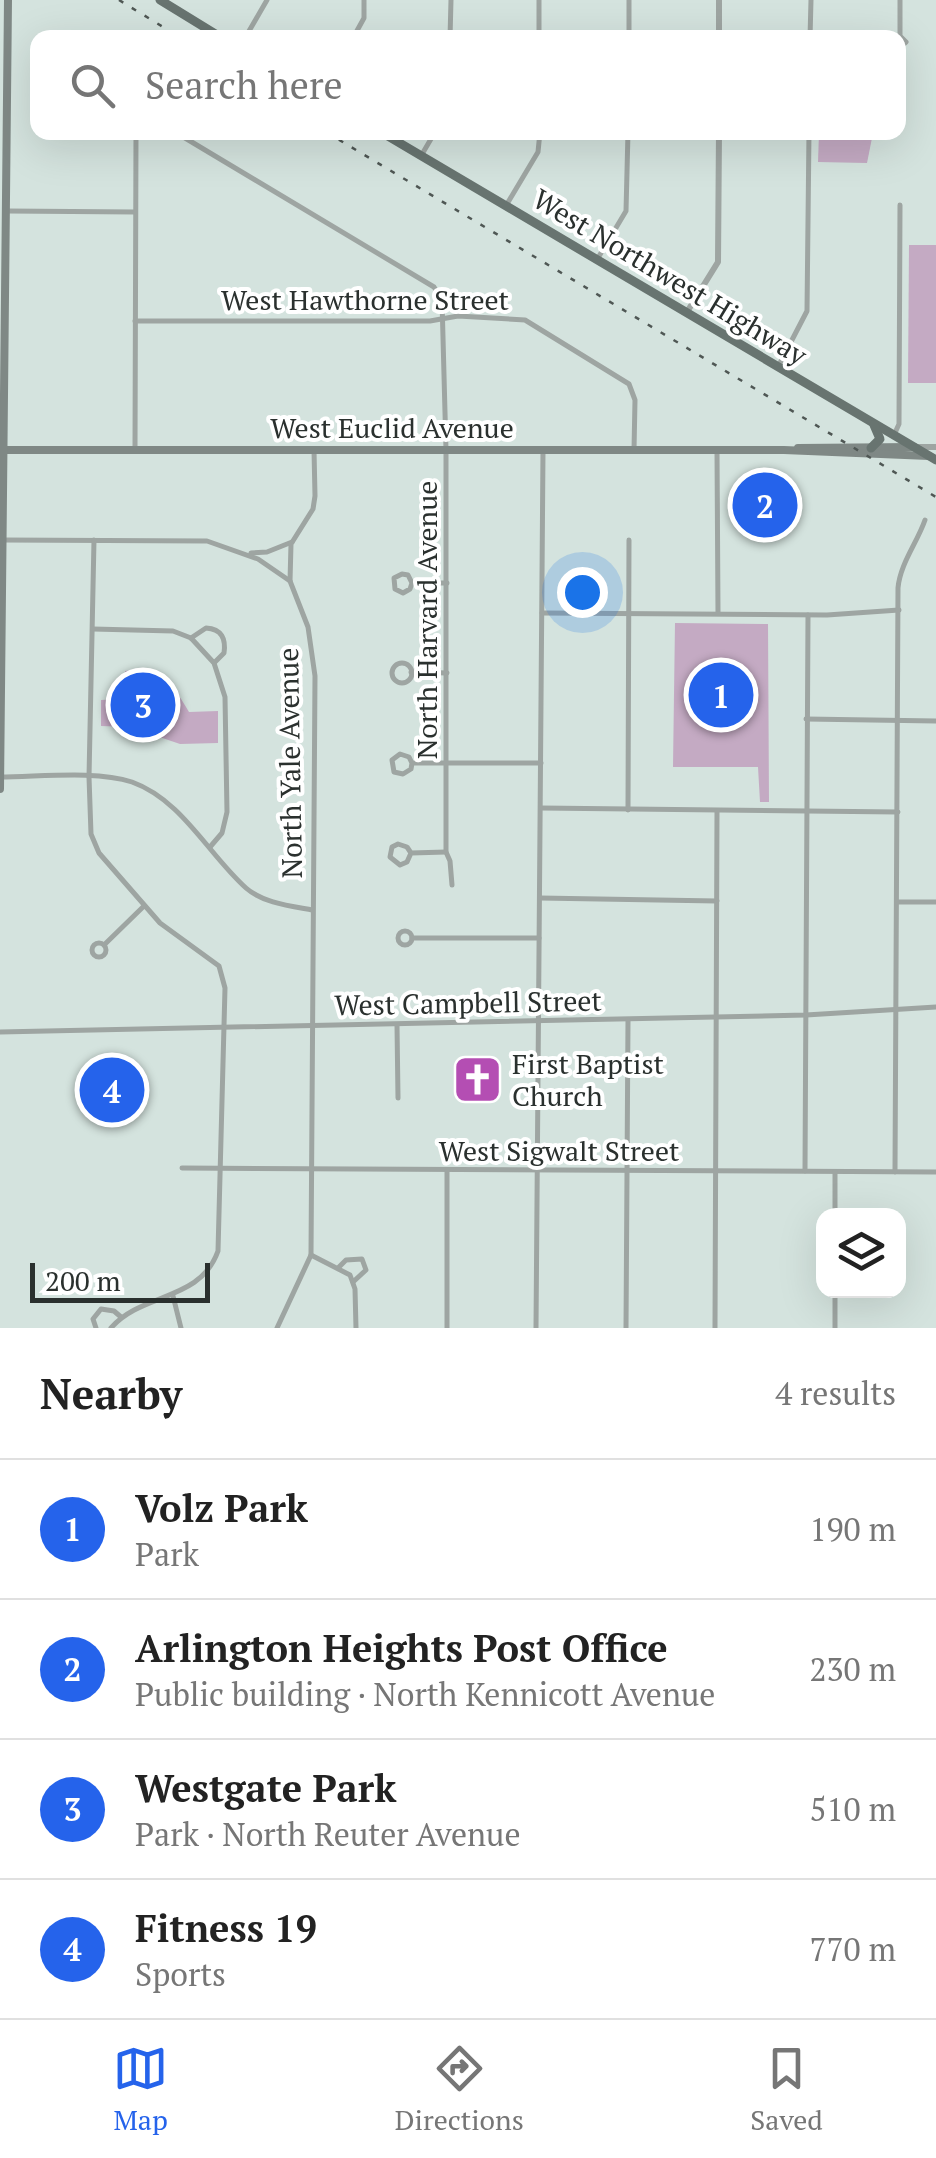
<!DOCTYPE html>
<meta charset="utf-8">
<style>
:root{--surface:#fff;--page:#f6f6f6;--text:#222;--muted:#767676;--line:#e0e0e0;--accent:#2563eb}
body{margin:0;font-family:"PT Serif",serif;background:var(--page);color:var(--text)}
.controls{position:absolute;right:30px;bottom:30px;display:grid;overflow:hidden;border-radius:20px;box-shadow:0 10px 40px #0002}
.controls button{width:90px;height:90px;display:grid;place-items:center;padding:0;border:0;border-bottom:2px solid var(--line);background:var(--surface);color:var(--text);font:50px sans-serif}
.scale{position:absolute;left:30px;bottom:25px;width:180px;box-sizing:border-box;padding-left:10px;border:5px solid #2a302e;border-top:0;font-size:28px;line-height:35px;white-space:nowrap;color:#2a302e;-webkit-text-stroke:8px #fff;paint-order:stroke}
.you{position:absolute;left:582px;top:592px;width:35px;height:35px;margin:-25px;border:8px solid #fff;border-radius:50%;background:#1a73e8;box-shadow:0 0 0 15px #1a73e833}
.badge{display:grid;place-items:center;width:65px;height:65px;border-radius:50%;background:var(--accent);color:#fff;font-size:32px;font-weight:700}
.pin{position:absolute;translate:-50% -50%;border:5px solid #fff;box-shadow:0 2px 10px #0006}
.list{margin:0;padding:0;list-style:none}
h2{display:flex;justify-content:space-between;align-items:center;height:130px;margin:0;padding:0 40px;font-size:42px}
h2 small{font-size:32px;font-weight:400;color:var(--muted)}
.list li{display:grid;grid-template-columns:65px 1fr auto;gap:30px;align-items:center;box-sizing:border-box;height:140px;padding:0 40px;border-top:2px solid var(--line)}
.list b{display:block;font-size:38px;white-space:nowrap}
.list p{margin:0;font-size:32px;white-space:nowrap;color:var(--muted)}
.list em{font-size:32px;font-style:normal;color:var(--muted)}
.icon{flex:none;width:55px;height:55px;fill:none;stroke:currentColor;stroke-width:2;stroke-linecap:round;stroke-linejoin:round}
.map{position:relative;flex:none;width:936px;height:1328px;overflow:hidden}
.search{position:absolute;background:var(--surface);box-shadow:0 10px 40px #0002;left:30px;right:30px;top:30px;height:110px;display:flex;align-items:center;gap:25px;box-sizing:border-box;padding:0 35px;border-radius:20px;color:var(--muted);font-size:38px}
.sheet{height:690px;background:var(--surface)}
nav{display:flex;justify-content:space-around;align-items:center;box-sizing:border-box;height:140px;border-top:2px solid var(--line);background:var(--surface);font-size:28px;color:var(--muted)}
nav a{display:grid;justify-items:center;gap:5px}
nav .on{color:var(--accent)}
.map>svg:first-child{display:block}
</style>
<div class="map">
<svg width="936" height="1328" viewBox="0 0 936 1328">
<rect width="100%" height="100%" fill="#d4e3de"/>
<g fill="#c4aac3">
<polygon points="819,133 873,133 867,163 818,162"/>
<polygon points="909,245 936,245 936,383 908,383"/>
<polygon points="675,623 768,624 769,802 760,802 758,767 673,767"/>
<path d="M138 670C166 674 175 688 189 712L218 711V743L180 744 130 727 101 726V700L125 699V671Z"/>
</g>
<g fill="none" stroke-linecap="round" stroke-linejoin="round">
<g stroke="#9ea5a2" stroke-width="5">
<polyline points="539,0 539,38"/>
<polyline points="245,38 267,0"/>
<polyline points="353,38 364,18 364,0"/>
<polyline points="450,38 451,0"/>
<polyline points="629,38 629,0"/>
<polyline points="810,38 811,0"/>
<polyline points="898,49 906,42 900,36 900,0"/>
<polyline points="175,132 434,287 442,300 446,450 446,852 450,861 452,885"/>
<polyline points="421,156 435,132"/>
<polyline points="507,204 538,152 540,132"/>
<polyline points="8,211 135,212"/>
<polyline points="598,258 626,211 628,132"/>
<polyline points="135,321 430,321 458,316 525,320 629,384 635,400 634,450"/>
<polyline points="779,365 807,311 809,132"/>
<polyline points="894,435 899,424 900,205"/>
<polyline points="135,450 136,132"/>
<polyline points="717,451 718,613"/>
<polyline points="3,540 207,541 258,559 290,581"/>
<path d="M94 540 89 777 91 834 99 853 160 923 219 966 225 988 218 1251C200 1302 142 1292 111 1328"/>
<polyline points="251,553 267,552 292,542"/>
<polyline points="412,583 408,575 402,574 394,578 395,589 403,593 410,589 412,583 447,583"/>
<polyline points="542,613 827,615 899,610"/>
<polyline points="93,629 173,631 191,638 214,663 225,697 227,812 222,833 210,847"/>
<path d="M191 638 206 628C222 629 226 639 224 653L214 663"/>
<circle cx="402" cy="673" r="10"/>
<polyline points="411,672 447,673"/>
<polyline points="806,719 936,721"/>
<polyline points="412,763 411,769 403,774 394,772 392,760 400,754 409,757 412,763 541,763"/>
<path d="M0 777C39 777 96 770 132 782 182 800 208 854 246 888 263 903 290 906 312 910"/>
<polyline points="541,808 898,812"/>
<polyline points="628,810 629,540"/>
<polyline points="411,853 407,862 400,865 390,857 392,847 398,844 407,847 411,853 446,852"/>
<polyline points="540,898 717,901"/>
<polyline points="897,902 936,902"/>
<circle cx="405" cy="938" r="7"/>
<polyline points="412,938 539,938"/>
<circle cx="99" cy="950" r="7"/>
<polyline points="104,945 144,906"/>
<polyline points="397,1025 398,1098"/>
<polyline points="0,1032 806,1015 936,1007"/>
<polyline points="182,1168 936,1172"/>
<polyline points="805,1171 808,615"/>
<path d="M895 1172 898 588C900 564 917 543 925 520"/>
<polyline points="835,1216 835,1172"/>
<polyline points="311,1255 350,1275 355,1289 356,1328"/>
<polyline points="339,1267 346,1260 362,1259 366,1270 353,1282"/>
<polyline points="173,1296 181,1328"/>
<polyline points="96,1328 93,1319 101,1309 114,1311 121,1317"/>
<polyline points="277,1328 311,1255 315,676 308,627 290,581 291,544 313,509 315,496 314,450"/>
<polyline points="447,1328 447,1171"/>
<polyline points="536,1328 543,451"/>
<polyline points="626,1328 628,1020"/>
<polyline points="715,1328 717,811"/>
<polyline points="835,1328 835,1290"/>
</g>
<g stroke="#9ea5a2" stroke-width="6">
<polyline points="719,38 719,0"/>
<polyline points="687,312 718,262 719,132"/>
<polyline points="917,447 936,447"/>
</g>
<g stroke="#7f8885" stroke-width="8">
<polyline points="798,448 914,447"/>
<polyline points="0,450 784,450 929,456"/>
<polyline points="0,789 8,0"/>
</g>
<g stroke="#687470" stroke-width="9">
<polyline points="160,0 222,38"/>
<polyline points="381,132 936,460"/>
<polyline points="871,448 880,439 874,425"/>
</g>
<g stroke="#4f5754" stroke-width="2.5" stroke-dasharray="5 10" stroke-linecap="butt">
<polyline points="119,0 181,38"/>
<polyline points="326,132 936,497"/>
</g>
</g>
<defs>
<symbol id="church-square" viewBox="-11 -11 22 22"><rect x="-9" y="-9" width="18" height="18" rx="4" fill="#b44eb3" stroke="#fff"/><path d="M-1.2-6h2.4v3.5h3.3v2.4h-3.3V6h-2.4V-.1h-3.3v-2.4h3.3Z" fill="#fff"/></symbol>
</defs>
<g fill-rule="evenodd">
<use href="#church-square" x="450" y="1052" width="55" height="55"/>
</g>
<g text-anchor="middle" stroke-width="8" stroke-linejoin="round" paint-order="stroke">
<g font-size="28" fill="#2a302e" stroke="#fff">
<text transform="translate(670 277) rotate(31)" y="10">West Northwest Highway</text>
<text x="365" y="310">West Hawthorne Street</text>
<text x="392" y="438">West Euclid Avenue</text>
<text transform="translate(427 620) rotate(-90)" y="10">North Harvard Avenue</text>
<text transform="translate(290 763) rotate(-91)" y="10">North Yale Avenue</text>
<text transform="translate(468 1003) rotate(-1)" y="10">West Campbell Street</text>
<text x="559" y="1161">West Sigwalt Street</text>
</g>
<g font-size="28" fill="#2a302e" stroke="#fff" text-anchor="start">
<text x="512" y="1074">First Baptist<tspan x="512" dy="32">Church</tspan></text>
</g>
</g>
</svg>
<div class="controls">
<button><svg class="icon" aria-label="layers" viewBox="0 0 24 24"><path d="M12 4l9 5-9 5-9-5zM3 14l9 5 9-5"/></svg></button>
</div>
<div class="scale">200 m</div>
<div class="you"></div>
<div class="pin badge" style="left:721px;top:695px">1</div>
<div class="pin badge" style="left:765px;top:505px">2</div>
<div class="pin badge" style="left:143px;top:705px">3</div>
<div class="pin badge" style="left:112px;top:1090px">4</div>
<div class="search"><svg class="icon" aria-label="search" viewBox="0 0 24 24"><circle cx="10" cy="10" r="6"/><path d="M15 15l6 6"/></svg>Search here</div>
</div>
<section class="sheet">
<h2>Nearby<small>4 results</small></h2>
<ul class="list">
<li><span class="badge">1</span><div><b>Volz Park</b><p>Park</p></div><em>190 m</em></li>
<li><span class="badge">2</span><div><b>Arlington Heights Post Office</b><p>Public building · North Kennicott Avenue</p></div><em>230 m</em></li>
<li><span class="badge">3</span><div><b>Westgate Park</b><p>Park · North Reuter Avenue</p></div><em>510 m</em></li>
<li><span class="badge">4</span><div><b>Fitness 19</b><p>Sports</p></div><em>770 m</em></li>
</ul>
</section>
<nav>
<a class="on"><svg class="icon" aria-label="map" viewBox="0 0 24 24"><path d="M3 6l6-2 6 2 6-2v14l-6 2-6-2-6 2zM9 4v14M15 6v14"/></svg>Map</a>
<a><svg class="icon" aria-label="directions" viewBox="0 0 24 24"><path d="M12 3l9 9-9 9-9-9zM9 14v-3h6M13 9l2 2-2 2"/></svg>Directions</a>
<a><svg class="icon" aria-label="saved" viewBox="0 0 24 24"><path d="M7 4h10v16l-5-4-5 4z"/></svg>Saved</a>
</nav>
